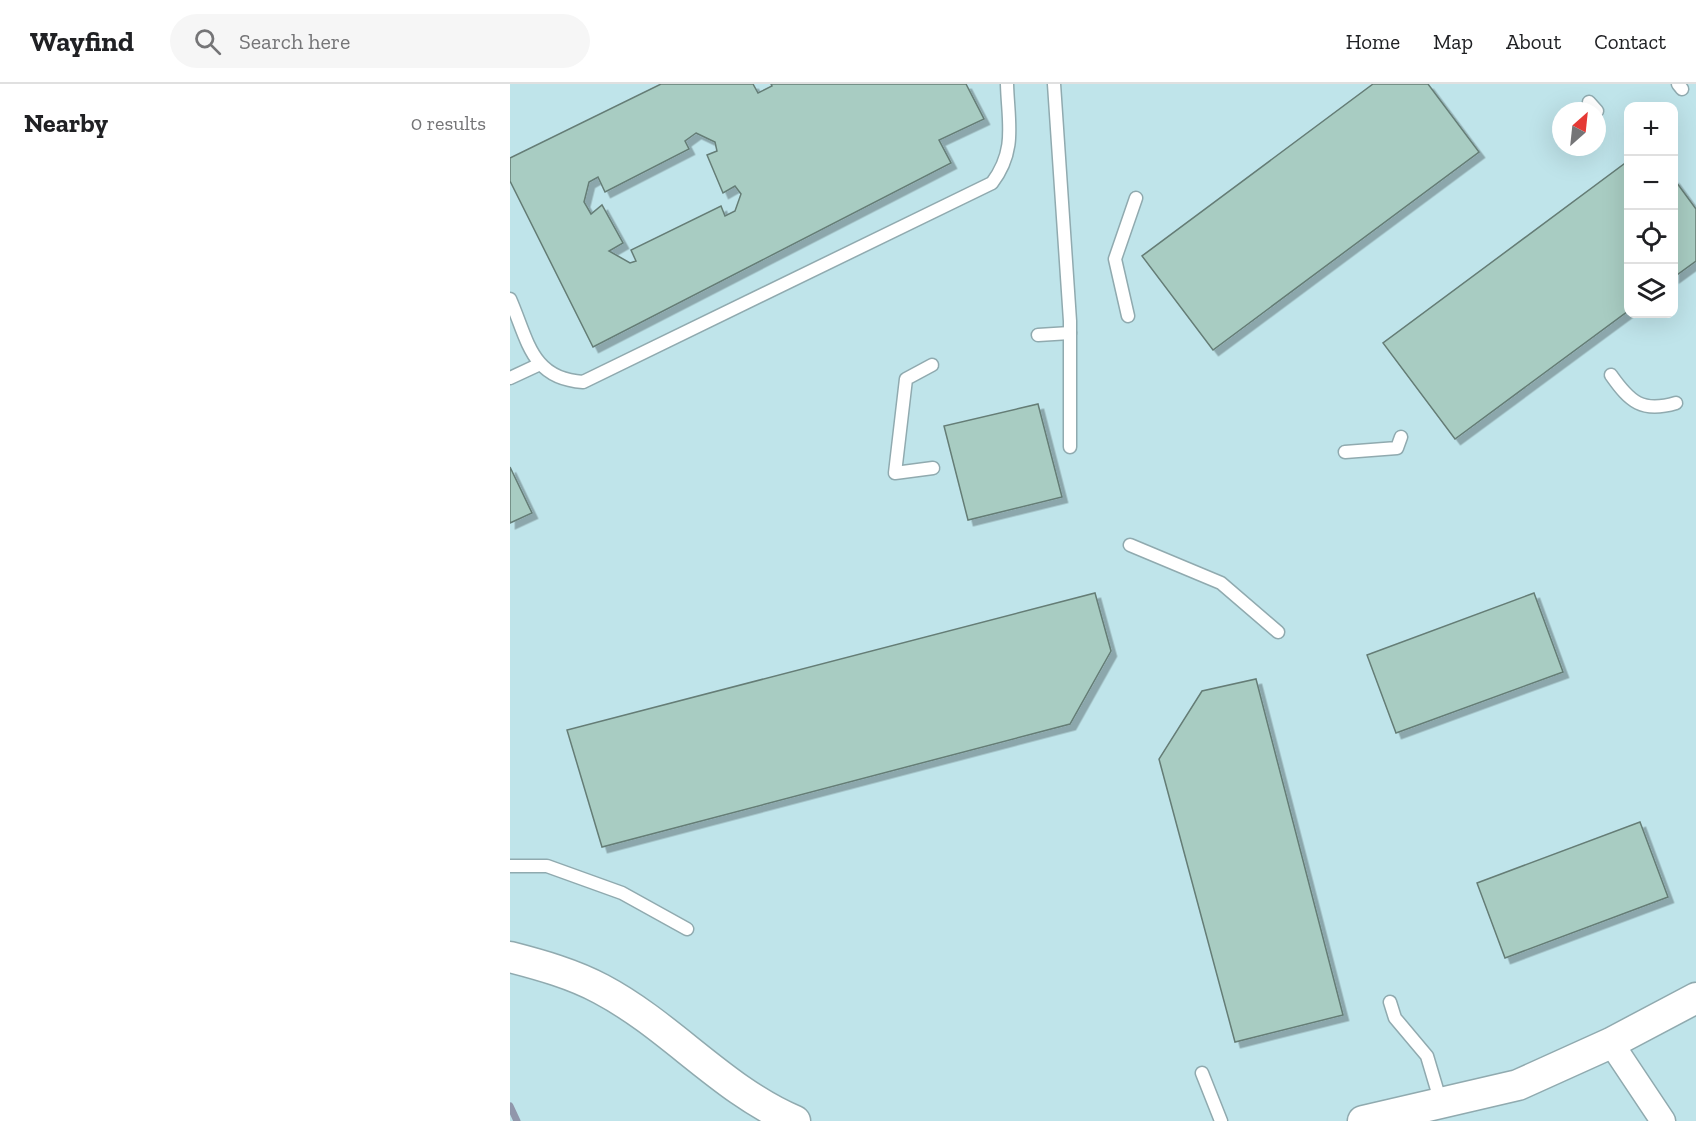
<!DOCTYPE html>
<meta charset="utf-8">
<style>
:root{--surface:#fff;--page:#f6f6f6;--text:#202124;--muted:#757577;--line:#e0e0e0}
body{margin:0;font-family:"Zilla Slab",serif;background:var(--page);color:var(--text)}
.controls{position:absolute;right:18px;top:18px;display:grid;overflow:hidden;border-radius:12px;box-shadow:0 6px 24px #0002}
.controls button{width:54px;height:54px;display:grid;place-items:center;padding:0;border:0;border-bottom:2px solid var(--line);background:var(--surface);color:var(--text);font:30px sans-serif}
.compass{position:absolute;left:1042px;top:18px;width:54px;height:54px;border-radius:50%;background:var(--surface);box-shadow:0 6px 24px #0002;rotate:27deg}
.list{margin:0;padding:0;list-style:none}
h2{display:flex;justify-content:space-between;align-items:center;height:78px;margin:0;padding:0 24px;font-size:26px}
h2 small{font-size:20px;font-weight:400;color:var(--muted)}
.icon{flex:none;width:33px;height:33px;fill:none;stroke:currentColor;stroke-width:2;stroke-linecap:round;stroke-linejoin:round}
.map{position:relative;flex:none;width:1186px;height:1037px;overflow:hidden}
header{display:flex;align-items:center;gap:36px;box-sizing:border-box;height:84px;padding:0 30px;background:var(--surface);border-bottom:2px solid var(--line)}
header strong{font-size:28px}
nav{display:flex;gap:33px;margin-inline-start:auto;font-size:21px}
.search{width:420px;height:54px;background:var(--page);display:flex;align-items:center;gap:15px;box-sizing:border-box;padding:0 21px;border-radius:33px;color:var(--muted);font-size:22px}
main{display:flex}
aside{flex:1;background:var(--surface)}
.map>svg:first-child{display:block}
</style>
<header>
<strong>Wayfind</strong>
<div class="search"><svg class="icon" aria-label="search" viewBox="0 0 24 24"><circle cx="10" cy="10" r="6"/><path d="M15 15l6 6"/></svg>Search here</div>
<nav><a>Home</a><a>Map</a><a>About</a><a>Contact</a></nav>
</header>
<main>
<aside>
<h2>Nearby<small>0 results</small></h2>
<ul class="list">
</ul>
</aside>
<div class="map">
<svg width="1186" height="1037" viewBox="0 0 1186 1037">
<defs>
<filter id="shadow"><feDropShadow dx="5.5" dy="5.5" stdDeviation="0" flood-color="#0004"/></filter>
</defs>
<rect width="100%" height="100%" fill="#d2edf2"/>
<path fill="#bfe4ea" fill-rule="evenodd" d="M0 0H1186V1037H0ZM1118 22H1164V230H1118ZM1051 27H1087V63H1051Z"/>
<g fill="none" stroke-linecap="round" stroke-linejoin="round">
<polyline stroke="#9097ab" stroke-width="7" points="0,1022 7,1037"/>
</g>
<g fill="#a8ccc2" stroke="#657d76" stroke-width="1.5" fill-rule="evenodd" filter="url(#shadow)">
<path d="M151 0H243L248 9 262 2 261 0H456L474 35 429 56 441 79 83 263 0 97V74ZM186 49 205 58 207 67 197 71 213 109 225 102 231 110 225 127 215 132 211 122 121 166 126 177 120 179 99 167 113 159 92 121 81 130 74 118 79 98 88 93 95 108 179 65 175 57Z"/>
<polygon points="863,0 918,0 969,68 703,266 632,172"/>
<polygon points="1118,77 1118,227 945,355 873,259"/>
<polygon points="1164,95 1186,125 1186,177 1164,193"/>
<polygon points="528,320 552,413 458,436 434,342"/>
<polygon points="0,383 22,429 0,439"/>
<polygon points="585,509 601,567 560,640 92,763 57,646"/>
<polygon points="1024,509 1053,588 886,649 857,571"/>
<polygon points="746,595 833,931 725,958 649,675 692,607"/>
<polygon points="1130,738 1158,813 995,874 967,799"/>
</g>
<g fill="none" stroke-linecap="round" stroke-linejoin="round">
<defs>
<g id="service">
<polyline points="544,0 560,237 560,363"/>
<polyline points="1168,0 1172,5"/>
<polyline points="1079,18 1087,27"/>
<path d="M0 215C18 256 21 295 73 298L482 99C507 66 498 38 497 0"/>
<polyline points="618,232 605,175 626,114"/>
<polyline points="528,251 560,249"/>
<polyline points="422,281 396,295 385,389 423,384"/>
<path d="M1101 291C1120 318 1132 329 1166 319"/>
<polyline points="0,294 28,281"/>
<polyline points="835,368 887,364 891,353"/>
<polyline points="620,461 711,499 768,548"/>
<polyline points="0,782 37,782 112,809 177,845"/>
<polyline points="880,918 885,934 917,972 931,1019"/>
<polyline points="692,989 711,1037"/>
</g>
<polyline id="minor" points="1101,959 1153,1037"/>
<g id="tertiary">
<path d="M0 873C31 881 63 890 91 905 161 942 212 1006 285 1037"/>
<polyline points="853,1037 1008,1001 1101,959 1186,914"/>
</g>
</defs>
<use href="#service" stroke="#90aaaf" stroke-width="15"/>
<use href="#minor" stroke="#90aaaf" stroke-width="27"/>
<use href="#tertiary" stroke="#90aaaf" stroke-width="33"/>
<use href="#service" stroke="#fff" stroke-width="12"/>
<use href="#minor" stroke="#fff" stroke-width="24"/>
<use href="#tertiary" stroke="#fff" stroke-width="30"/>
</g>
</svg>
<div class="controls">
<button>+</button>
<button>−</button>
<button><svg class="icon" aria-label="locate" viewBox="0 0 24 24"><circle cx="12" cy="12" r="6"/><path d="M12 2v4M12 18v4M2 12h4M18 12h4"/></svg></button>
<button><svg class="icon" aria-label="layers" viewBox="0 0 24 24"><path d="M12 4l9 5-9 5-9-5zM3 14l9 5 9-5"/></svg></button>
</div>
<svg class="compass" viewBox="-18 -18 36 36"><path d="M0-13l5 13h-10z" fill="#e53935"/><path d="M0 13l5-13h-10z" fill="#757577"/></svg>
</div>
</main>
